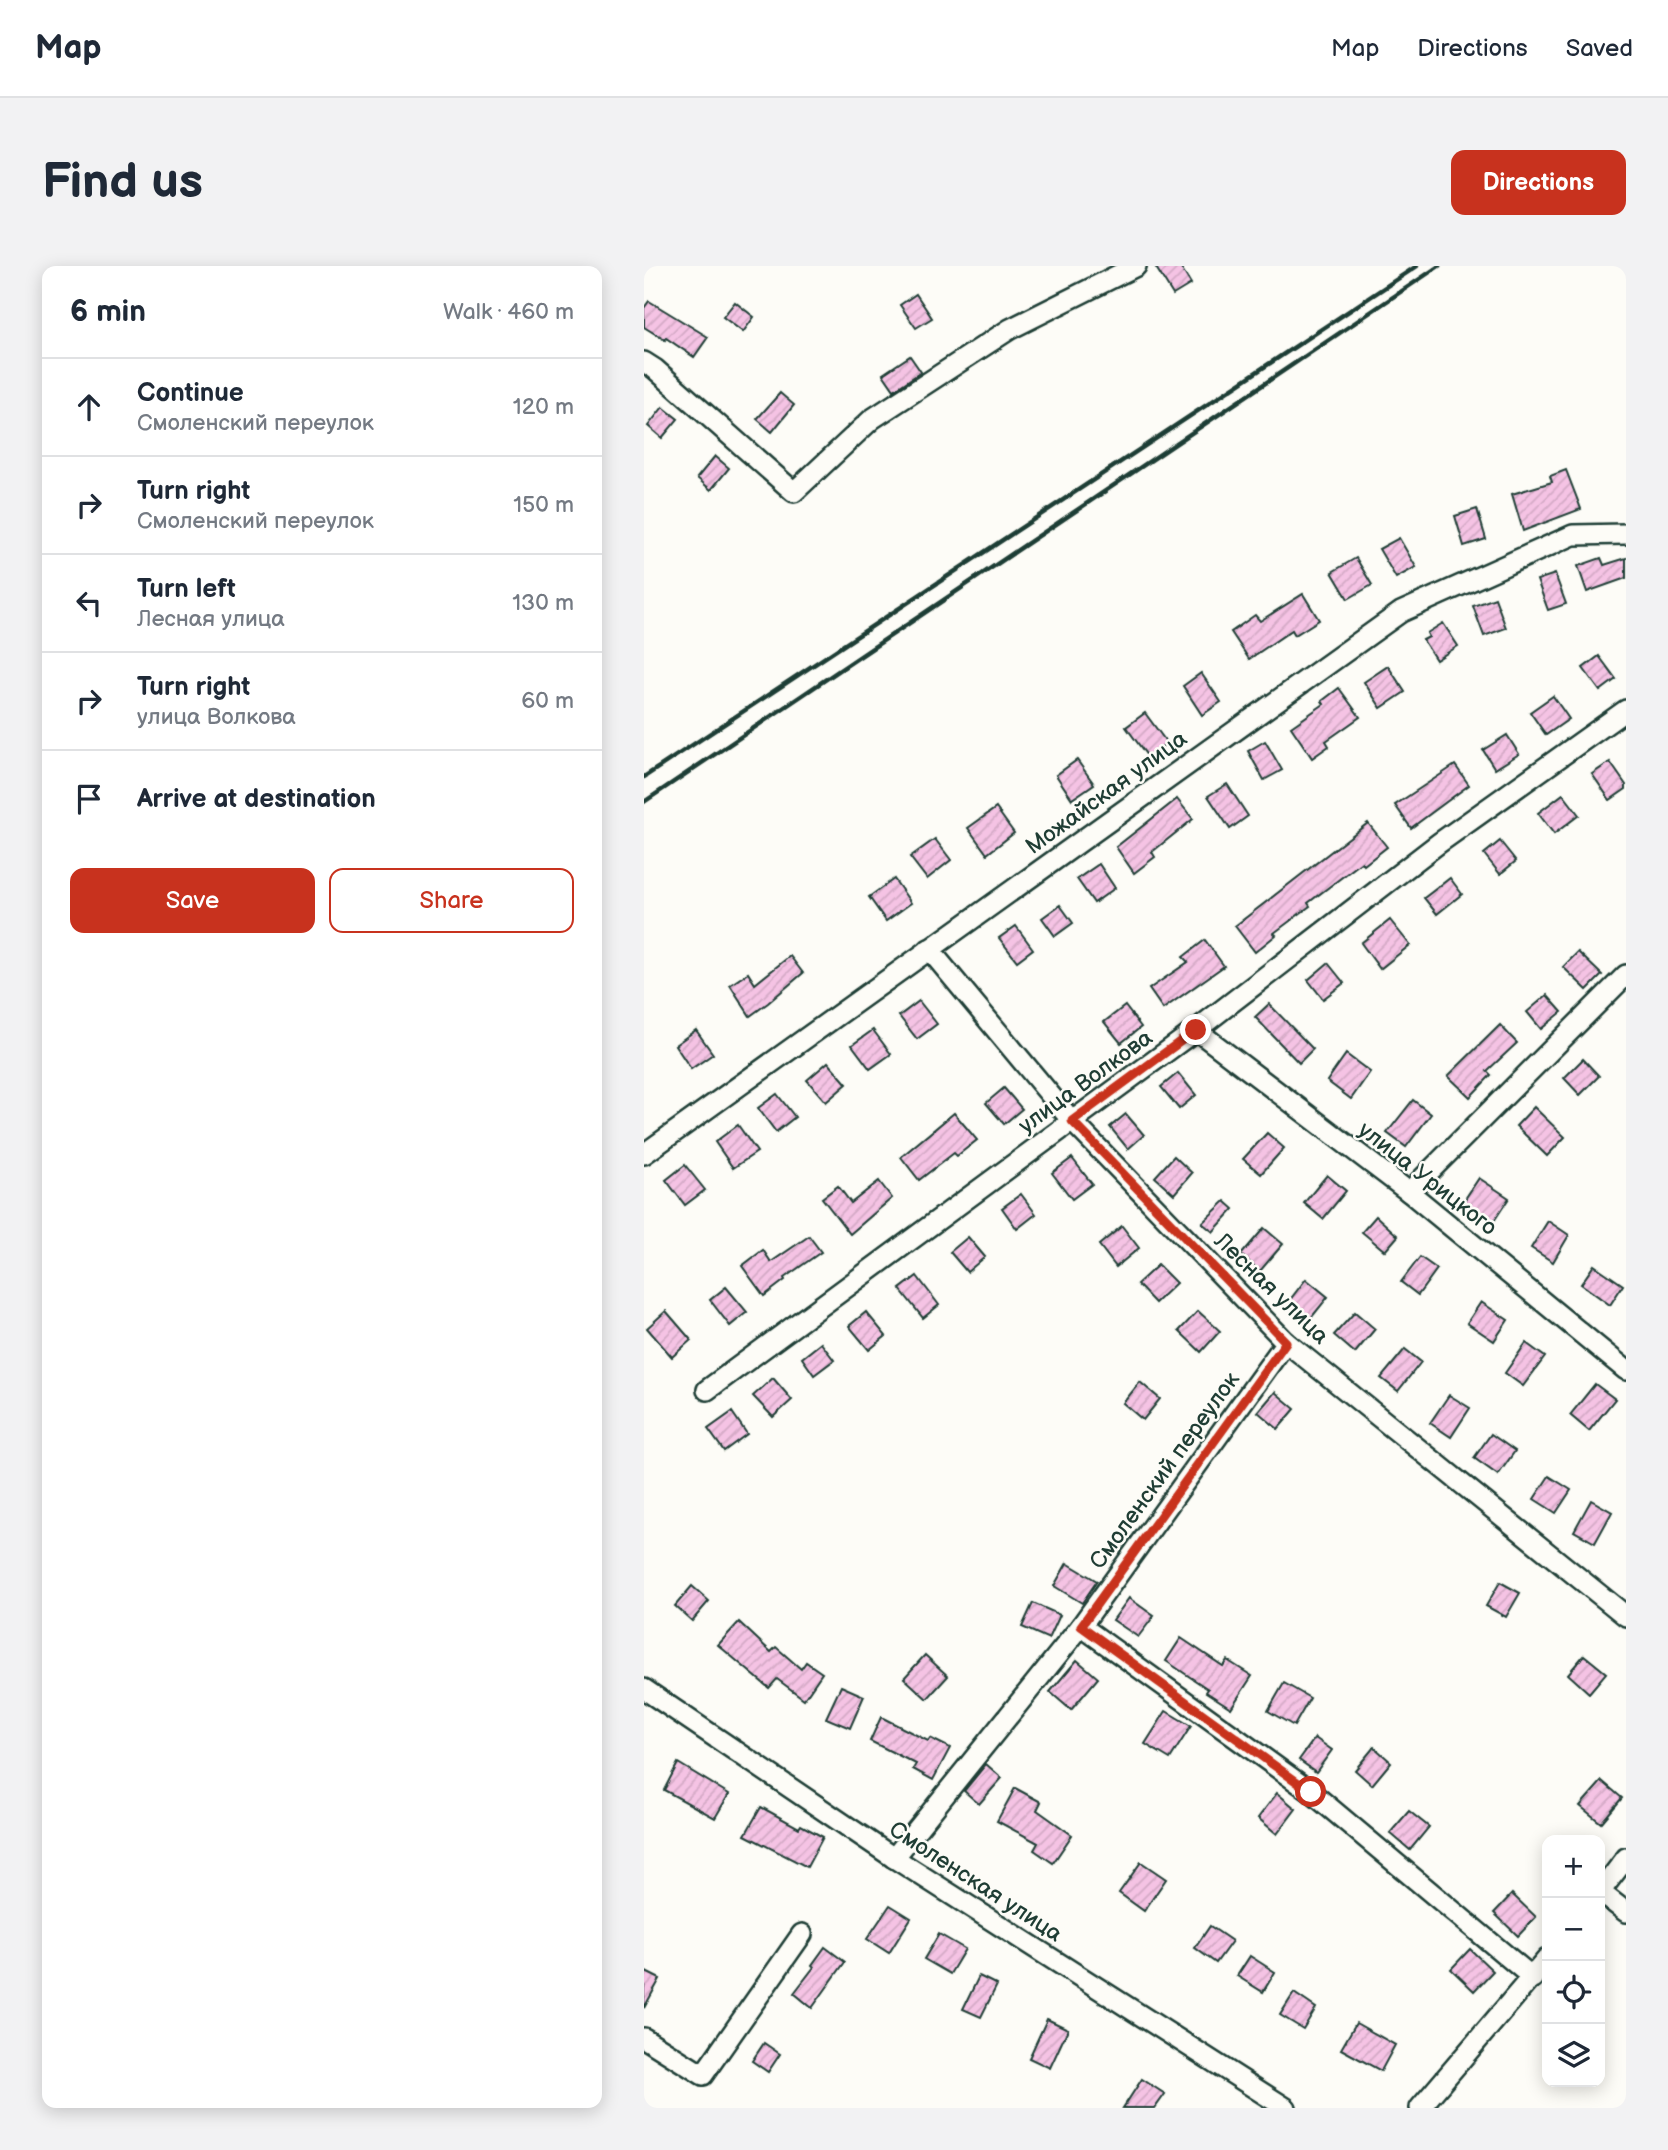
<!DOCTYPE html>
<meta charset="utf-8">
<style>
:root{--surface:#fff;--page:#f2f2f3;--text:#1f2937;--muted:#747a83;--line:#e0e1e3;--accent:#c8321e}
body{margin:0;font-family:"Balsamiq Sans",sans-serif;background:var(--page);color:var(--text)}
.controls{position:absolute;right:21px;bottom:21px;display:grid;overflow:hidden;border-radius:14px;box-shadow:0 4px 18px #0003}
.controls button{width:63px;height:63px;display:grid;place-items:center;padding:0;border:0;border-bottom:2px solid var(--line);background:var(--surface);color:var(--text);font:35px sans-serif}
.stop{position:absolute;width:21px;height:21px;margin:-16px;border:5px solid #c8321e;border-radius:50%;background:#fff}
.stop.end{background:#c8321e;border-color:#fff;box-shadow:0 2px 7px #0008}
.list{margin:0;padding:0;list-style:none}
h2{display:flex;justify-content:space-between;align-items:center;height:91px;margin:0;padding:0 28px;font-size:30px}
h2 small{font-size:23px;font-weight:400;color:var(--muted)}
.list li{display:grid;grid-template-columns:46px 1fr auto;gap:21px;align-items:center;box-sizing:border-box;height:98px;padding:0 28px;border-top:2px solid var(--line)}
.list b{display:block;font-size:26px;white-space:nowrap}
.list p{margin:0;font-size:23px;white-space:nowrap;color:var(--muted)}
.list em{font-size:23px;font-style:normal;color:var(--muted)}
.actions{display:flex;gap:14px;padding:21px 28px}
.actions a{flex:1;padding:16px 0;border:2px solid var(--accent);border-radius:14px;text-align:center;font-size:24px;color:var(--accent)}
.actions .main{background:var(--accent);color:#fff}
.icon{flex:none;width:38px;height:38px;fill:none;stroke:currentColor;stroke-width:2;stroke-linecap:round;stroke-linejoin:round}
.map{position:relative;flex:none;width:982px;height:1842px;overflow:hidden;border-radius:14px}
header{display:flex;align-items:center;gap:42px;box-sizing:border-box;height:98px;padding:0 35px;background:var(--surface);border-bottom:2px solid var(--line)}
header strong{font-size:33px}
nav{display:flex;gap:38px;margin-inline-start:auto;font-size:24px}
.intro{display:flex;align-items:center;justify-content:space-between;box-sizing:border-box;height:168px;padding:0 42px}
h1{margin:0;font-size:49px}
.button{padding:18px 32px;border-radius:14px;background:var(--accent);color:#fff;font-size:24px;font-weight:700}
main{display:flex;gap:42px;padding:0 42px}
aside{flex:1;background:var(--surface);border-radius:14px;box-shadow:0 4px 18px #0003}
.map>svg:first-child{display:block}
</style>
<header>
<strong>Map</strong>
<nav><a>Map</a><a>Directions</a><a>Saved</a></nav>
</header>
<div class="intro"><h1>Find us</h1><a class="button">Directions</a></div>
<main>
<aside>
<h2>6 min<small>Walk · 460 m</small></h2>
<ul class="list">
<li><svg class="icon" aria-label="ahead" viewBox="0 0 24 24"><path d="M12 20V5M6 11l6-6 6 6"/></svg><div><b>Continue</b><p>Смоленский переулок</p></div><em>120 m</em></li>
<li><svg class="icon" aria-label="right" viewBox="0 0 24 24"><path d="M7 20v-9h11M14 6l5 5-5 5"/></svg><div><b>Turn right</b><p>Смоленский переулок</p></div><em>150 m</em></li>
<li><svg class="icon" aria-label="left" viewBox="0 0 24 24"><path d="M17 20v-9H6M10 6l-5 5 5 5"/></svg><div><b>Turn left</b><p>Лесная улица</p></div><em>130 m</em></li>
<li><svg class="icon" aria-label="right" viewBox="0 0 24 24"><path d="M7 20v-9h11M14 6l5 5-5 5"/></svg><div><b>Turn right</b><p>улица Волкова</p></div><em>60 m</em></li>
<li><svg class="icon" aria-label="arrive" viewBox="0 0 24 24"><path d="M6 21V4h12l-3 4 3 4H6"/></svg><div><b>Arrive at destination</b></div></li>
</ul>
<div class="actions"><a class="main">Save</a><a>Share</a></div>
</aside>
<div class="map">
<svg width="982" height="1842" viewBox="0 0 982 1842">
<defs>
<pattern id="building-hatch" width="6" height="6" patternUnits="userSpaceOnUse" patternTransform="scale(1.75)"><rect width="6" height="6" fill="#f5c3e4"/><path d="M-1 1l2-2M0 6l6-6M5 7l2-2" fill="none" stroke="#d2a8c4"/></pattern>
</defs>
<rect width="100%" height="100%" fill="#fdfcf7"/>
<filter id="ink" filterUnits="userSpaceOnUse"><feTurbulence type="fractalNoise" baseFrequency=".0143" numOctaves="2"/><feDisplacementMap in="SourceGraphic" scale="14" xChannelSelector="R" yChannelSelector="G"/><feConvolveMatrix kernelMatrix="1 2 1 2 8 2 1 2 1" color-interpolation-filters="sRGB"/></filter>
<g filter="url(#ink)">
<g fill="url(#building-hatch)" stroke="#1f3d34" stroke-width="2">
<polygon points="511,0 536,0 547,18 529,29"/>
<polygon points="272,28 288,52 272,62 256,39"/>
<polygon points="5,35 64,71 50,91 22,72 21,74 0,61 0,42"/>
<polygon points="91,36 110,51 99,66 79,51"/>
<polygon points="266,90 277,106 250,124 239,108"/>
<polygon points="136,127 150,139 128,166 113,153"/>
<polygon points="19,141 34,153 18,172 4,160"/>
<polygon points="71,190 85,202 67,224 53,212"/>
<polygon points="922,204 937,243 879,265 868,228 908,216 906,210"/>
<polygon points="833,243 842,273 820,280 811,250"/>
<polygon points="755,272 772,301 752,312 735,283"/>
<polygon points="712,292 728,319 704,333 688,306"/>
<polygon points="957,292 960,299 982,292 982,312 943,326 934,300"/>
<polygon points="911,308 922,338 904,344 893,314"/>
<polygon points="659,328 675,354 651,369 648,364 605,393 587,366 611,349 616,355"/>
<polygon points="851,332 862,362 840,370 829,340"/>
<polygon points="799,357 814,380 792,394 779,374 785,371 783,367"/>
<polygon points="955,390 972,413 956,425 939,402"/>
<polygon points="744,400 761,426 737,442 720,416"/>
<polygon points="557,407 577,436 558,449 539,420"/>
<polygon points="695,422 716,451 682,475 685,480 668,492 647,461 680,438 678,435"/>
<polygon points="909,430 925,453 902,469 886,446"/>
<polygon points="501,447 523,477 504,491 482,461"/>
<polygon points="863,469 875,488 851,503 839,484"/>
<polygon points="621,475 638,504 620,514 604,485"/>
<polygon points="433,494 450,518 428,533 412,509"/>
<polygon points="966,496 982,519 982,523 966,534 948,508"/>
<polygon points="811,499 825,519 767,562 751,539"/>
<polygon points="583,518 604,550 586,563 564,530"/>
<polygon points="919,528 935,549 910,568 894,547"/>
<polygon points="533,533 549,553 508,586 511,591 490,607 472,581"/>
<polygon points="352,542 370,567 343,588 324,562"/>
<polygon points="724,557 743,581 720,599 718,596 664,637 666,640 630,667 632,669 611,686 591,660"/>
<polygon points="291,573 307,594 283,613 266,591"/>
<polygon points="856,575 872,595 856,608 840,588"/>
<polygon points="455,598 471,622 450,637 433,613"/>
<polygon points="806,612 818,628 793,648 780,632"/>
<polygon points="250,613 267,637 242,655 225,631"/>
<polygon points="416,639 429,657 411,670 398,652"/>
<polygon points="746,654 766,679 736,703 717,677"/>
<polygon points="372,660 389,683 373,695 355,672"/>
<polygon points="561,674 580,700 519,743 505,723 544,696 539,691"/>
<polygon points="934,686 958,709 943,724 919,701"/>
<polygon points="146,690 159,707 124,737 106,750 86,719 104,707 111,718"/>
<polygon points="684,697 700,717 679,733 664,714"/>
<polygon points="903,729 918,746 897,763 883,746"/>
<polygon points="275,735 293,758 273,773 255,750"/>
<polygon points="625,738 669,783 655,797 611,751"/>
<polygon points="481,740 497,761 477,777 460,756"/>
<polygon points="856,759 873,777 843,805 847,809 826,831 804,810"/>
<polygon points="52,764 69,788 47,803 31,779"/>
<polygon points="229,764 247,788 226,803 208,779"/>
<polygon points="702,788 726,806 707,833 683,815"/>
<polygon points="939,793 955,810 936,829 920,812"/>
<polygon points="184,796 203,818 182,836 163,814"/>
<polygon points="534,807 552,829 535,843 517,821"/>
<polygon points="360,822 378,843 360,858 342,837"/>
<polygon points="133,828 151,851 132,866 114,842"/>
<polygon points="769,834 787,848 762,881 743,867"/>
<polygon points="890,841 921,871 903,890 872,860"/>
<polygon points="310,847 333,874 313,890 310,887 275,914 257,891"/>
<polygon points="482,848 500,869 484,883 466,861"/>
<polygon points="94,859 113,886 89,902 71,876"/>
<polygon points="623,867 640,882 617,908 599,893"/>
<polygon points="530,890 548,907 530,928 511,911"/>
<polygon points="428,892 448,918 428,933 408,907"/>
<polygon points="41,899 61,924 41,939 22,914"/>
<polygon points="683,909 702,925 679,953 660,937"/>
<polygon points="835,912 865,932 850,955 819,936"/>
<polygon points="235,915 248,932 206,968 178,932 194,920 207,937"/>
<polygon points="377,928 392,948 373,963 358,942"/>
<polygon points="581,935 590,943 569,966 558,957"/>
<polygon points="732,950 754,970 741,985 718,966"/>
<polygon points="904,955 925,969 909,996 887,982"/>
<polygon points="478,960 495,982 472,1001 455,979"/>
<polygon points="620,962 639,978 616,1005 597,989"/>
<polygon points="165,970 177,986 140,1012 141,1014 120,1030 98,1000 119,984 127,996"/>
<polygon points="324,971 341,991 323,1006 306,986"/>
<polygon points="776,991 793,1003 774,1029 757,1016"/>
<polygon points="514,999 532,1017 511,1037 493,1018"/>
<polygon points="950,999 979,1019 966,1039 937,1018"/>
<polygon points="273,1010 295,1039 279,1052 256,1023"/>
<polygon points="662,1013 684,1031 667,1052 645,1035"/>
<polygon points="82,1021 103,1046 86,1060 66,1034"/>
<polygon points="837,1036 864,1054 850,1075 823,1057"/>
<polygon points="22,1045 47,1074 28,1091 3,1062"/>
<polygon points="554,1045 576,1065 557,1086 535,1065"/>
<polygon points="222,1046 242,1070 225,1084 205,1060"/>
<polygon points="711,1046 731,1063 711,1087 690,1069"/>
<polygon points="177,1077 190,1094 170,1109 158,1092"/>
<polygon points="882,1077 901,1091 879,1120 861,1107"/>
<polygon points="761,1083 777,1096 754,1125 737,1112"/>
<polygon points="129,1112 148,1134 129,1151 109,1130"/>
<polygon points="496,1116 516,1133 499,1154 479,1137"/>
<polygon points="951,1118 971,1133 945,1165 926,1149"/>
<polygon points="631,1126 651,1143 634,1163 614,1146"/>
<polygon points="805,1129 826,1142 807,1171 786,1157"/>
<polygon points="88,1146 103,1168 80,1185 64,1163"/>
<polygon points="847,1168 871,1185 854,1209 830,1192"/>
<polygon points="905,1210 927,1224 912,1247 890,1233"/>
<polygon points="947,1234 968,1246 951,1277 930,1265"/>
<polygon points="423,1297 453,1315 438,1337 410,1320"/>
<polygon points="856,1316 876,1327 862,1351 842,1340"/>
<polygon points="48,1320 65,1335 48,1355 31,1340"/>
<polygon points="485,1332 510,1350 494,1371 469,1354"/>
<polygon points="389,1337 416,1349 405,1373 378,1361"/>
<polygon points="95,1356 127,1386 132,1381 157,1403 162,1396 178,1407 160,1433 133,1413 125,1422 74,1379"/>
<polygon points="537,1372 579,1400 583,1394 608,1410 587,1442 562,1426 564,1423 522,1395"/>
<polygon points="281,1389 304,1410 283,1433 260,1412"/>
<polygon points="940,1389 962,1407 945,1427 924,1408"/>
<polygon points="433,1394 454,1412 427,1444 406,1426"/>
<polygon points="640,1417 666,1432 650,1460 624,1445"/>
<polygon points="197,1420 220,1430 206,1462 182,1452"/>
<polygon points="522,1445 547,1460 526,1493 501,1478"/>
<polygon points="237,1451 284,1475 286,1472 306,1482 289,1514 269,1503 272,1498 226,1475"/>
<polygon points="671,1472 688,1484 672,1506 655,1494"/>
<polygon points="730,1481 747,1496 728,1519 711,1504"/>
<polygon points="34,1497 85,1528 71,1552 20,1524"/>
<polygon points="342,1498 358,1512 335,1538 320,1525"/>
<polygon points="958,1515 978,1532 957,1557 936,1540"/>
<polygon points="371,1522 397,1536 393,1544 428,1569 409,1597 390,1584 394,1577 353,1555"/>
<polygon points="633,1527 652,1543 633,1568 614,1552"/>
<polygon points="117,1541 155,1562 157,1559 179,1571 163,1601 101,1569"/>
<polygon points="765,1545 785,1561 766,1584 746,1567"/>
<polygon points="497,1596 522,1613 500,1645 475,1627"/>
<polygon points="868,1628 892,1651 874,1670 850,1647"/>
<polygon points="246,1639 267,1652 245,1687 223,1673"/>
<polygon points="566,1660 588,1675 572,1697 551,1682"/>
<polygon points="295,1668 321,1683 306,1708 280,1693"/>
<polygon points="181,1681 201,1696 168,1742 150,1727 170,1701 168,1699"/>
<polygon points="826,1683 849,1705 830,1725 807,1703"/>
<polygon points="606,1690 631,1706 619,1726 593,1710"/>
<polygon points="0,1705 16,1713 0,1742"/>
<polygon points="335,1710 353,1719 337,1751 319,1743"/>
<polygon points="650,1727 672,1742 659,1763 636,1749"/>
<polygon points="403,1753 424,1763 406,1802 385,1792"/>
<polygon points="712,1757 751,1779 737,1805 697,1783"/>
<polygon points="120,1777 136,1788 124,1806 108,1795"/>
<polygon points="498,1813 521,1828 511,1842 479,1842"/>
</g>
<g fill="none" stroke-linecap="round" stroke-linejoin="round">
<defs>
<g id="minor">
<polyline points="0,96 11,103 150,226 228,153 366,63 492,0"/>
<polyline points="285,683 428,855 642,1076 982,1350"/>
<polyline points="552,764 765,926 982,1104"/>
<polyline points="0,888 757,346 929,269 982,268"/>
<polyline points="765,926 982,709"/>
<polyline points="63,1124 552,764 795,577 982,444"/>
<polyline points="437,1360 667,1526 889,1712"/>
<polyline points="0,1423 250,1592 642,1842"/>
<polyline points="250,1592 437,1360 642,1076"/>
<polyline points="956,1626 982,1592"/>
<polyline points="956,1626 982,1646"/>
<polyline points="0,1772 59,1809 158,1668"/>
<polyline points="776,1842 903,1693"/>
</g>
</defs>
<use href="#minor" stroke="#1f3d34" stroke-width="24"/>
<use href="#minor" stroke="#fdfcf7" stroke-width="19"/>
<g stroke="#1f3d34" stroke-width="4.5">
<polyline points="0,511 773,0"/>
<polyline points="0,536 795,0"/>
</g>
</g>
</g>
<g fill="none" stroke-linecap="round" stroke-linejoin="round" filter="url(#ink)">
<polyline stroke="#c8321e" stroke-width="9" points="552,764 428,855 642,1076 437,1360 667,1526"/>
</g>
<g text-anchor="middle" stroke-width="5" stroke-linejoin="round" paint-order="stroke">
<g font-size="23" fill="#1f3d34" stroke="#fdfcf7">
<text transform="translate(462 526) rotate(-36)" y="8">Можайская улица</text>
<text transform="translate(441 815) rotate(-36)" y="8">улица Волкова</text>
<text transform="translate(784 912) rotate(38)" y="8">улица Урицкого</text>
<text transform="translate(628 1022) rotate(44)" y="8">Лесная улица</text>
<text transform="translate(520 1204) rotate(-54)" y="8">Смоленский переулок</text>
<text transform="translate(332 1615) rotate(33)" y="8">Смоленская улица</text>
</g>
</g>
</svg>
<div class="controls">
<button>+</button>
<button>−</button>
<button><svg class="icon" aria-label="locate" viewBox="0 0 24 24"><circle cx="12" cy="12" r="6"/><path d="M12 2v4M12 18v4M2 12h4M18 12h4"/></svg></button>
<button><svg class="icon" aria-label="layers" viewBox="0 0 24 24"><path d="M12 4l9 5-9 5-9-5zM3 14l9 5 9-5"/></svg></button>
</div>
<div class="stop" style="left:667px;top:1526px"></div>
<div class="stop end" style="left:552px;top:764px"></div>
</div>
</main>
